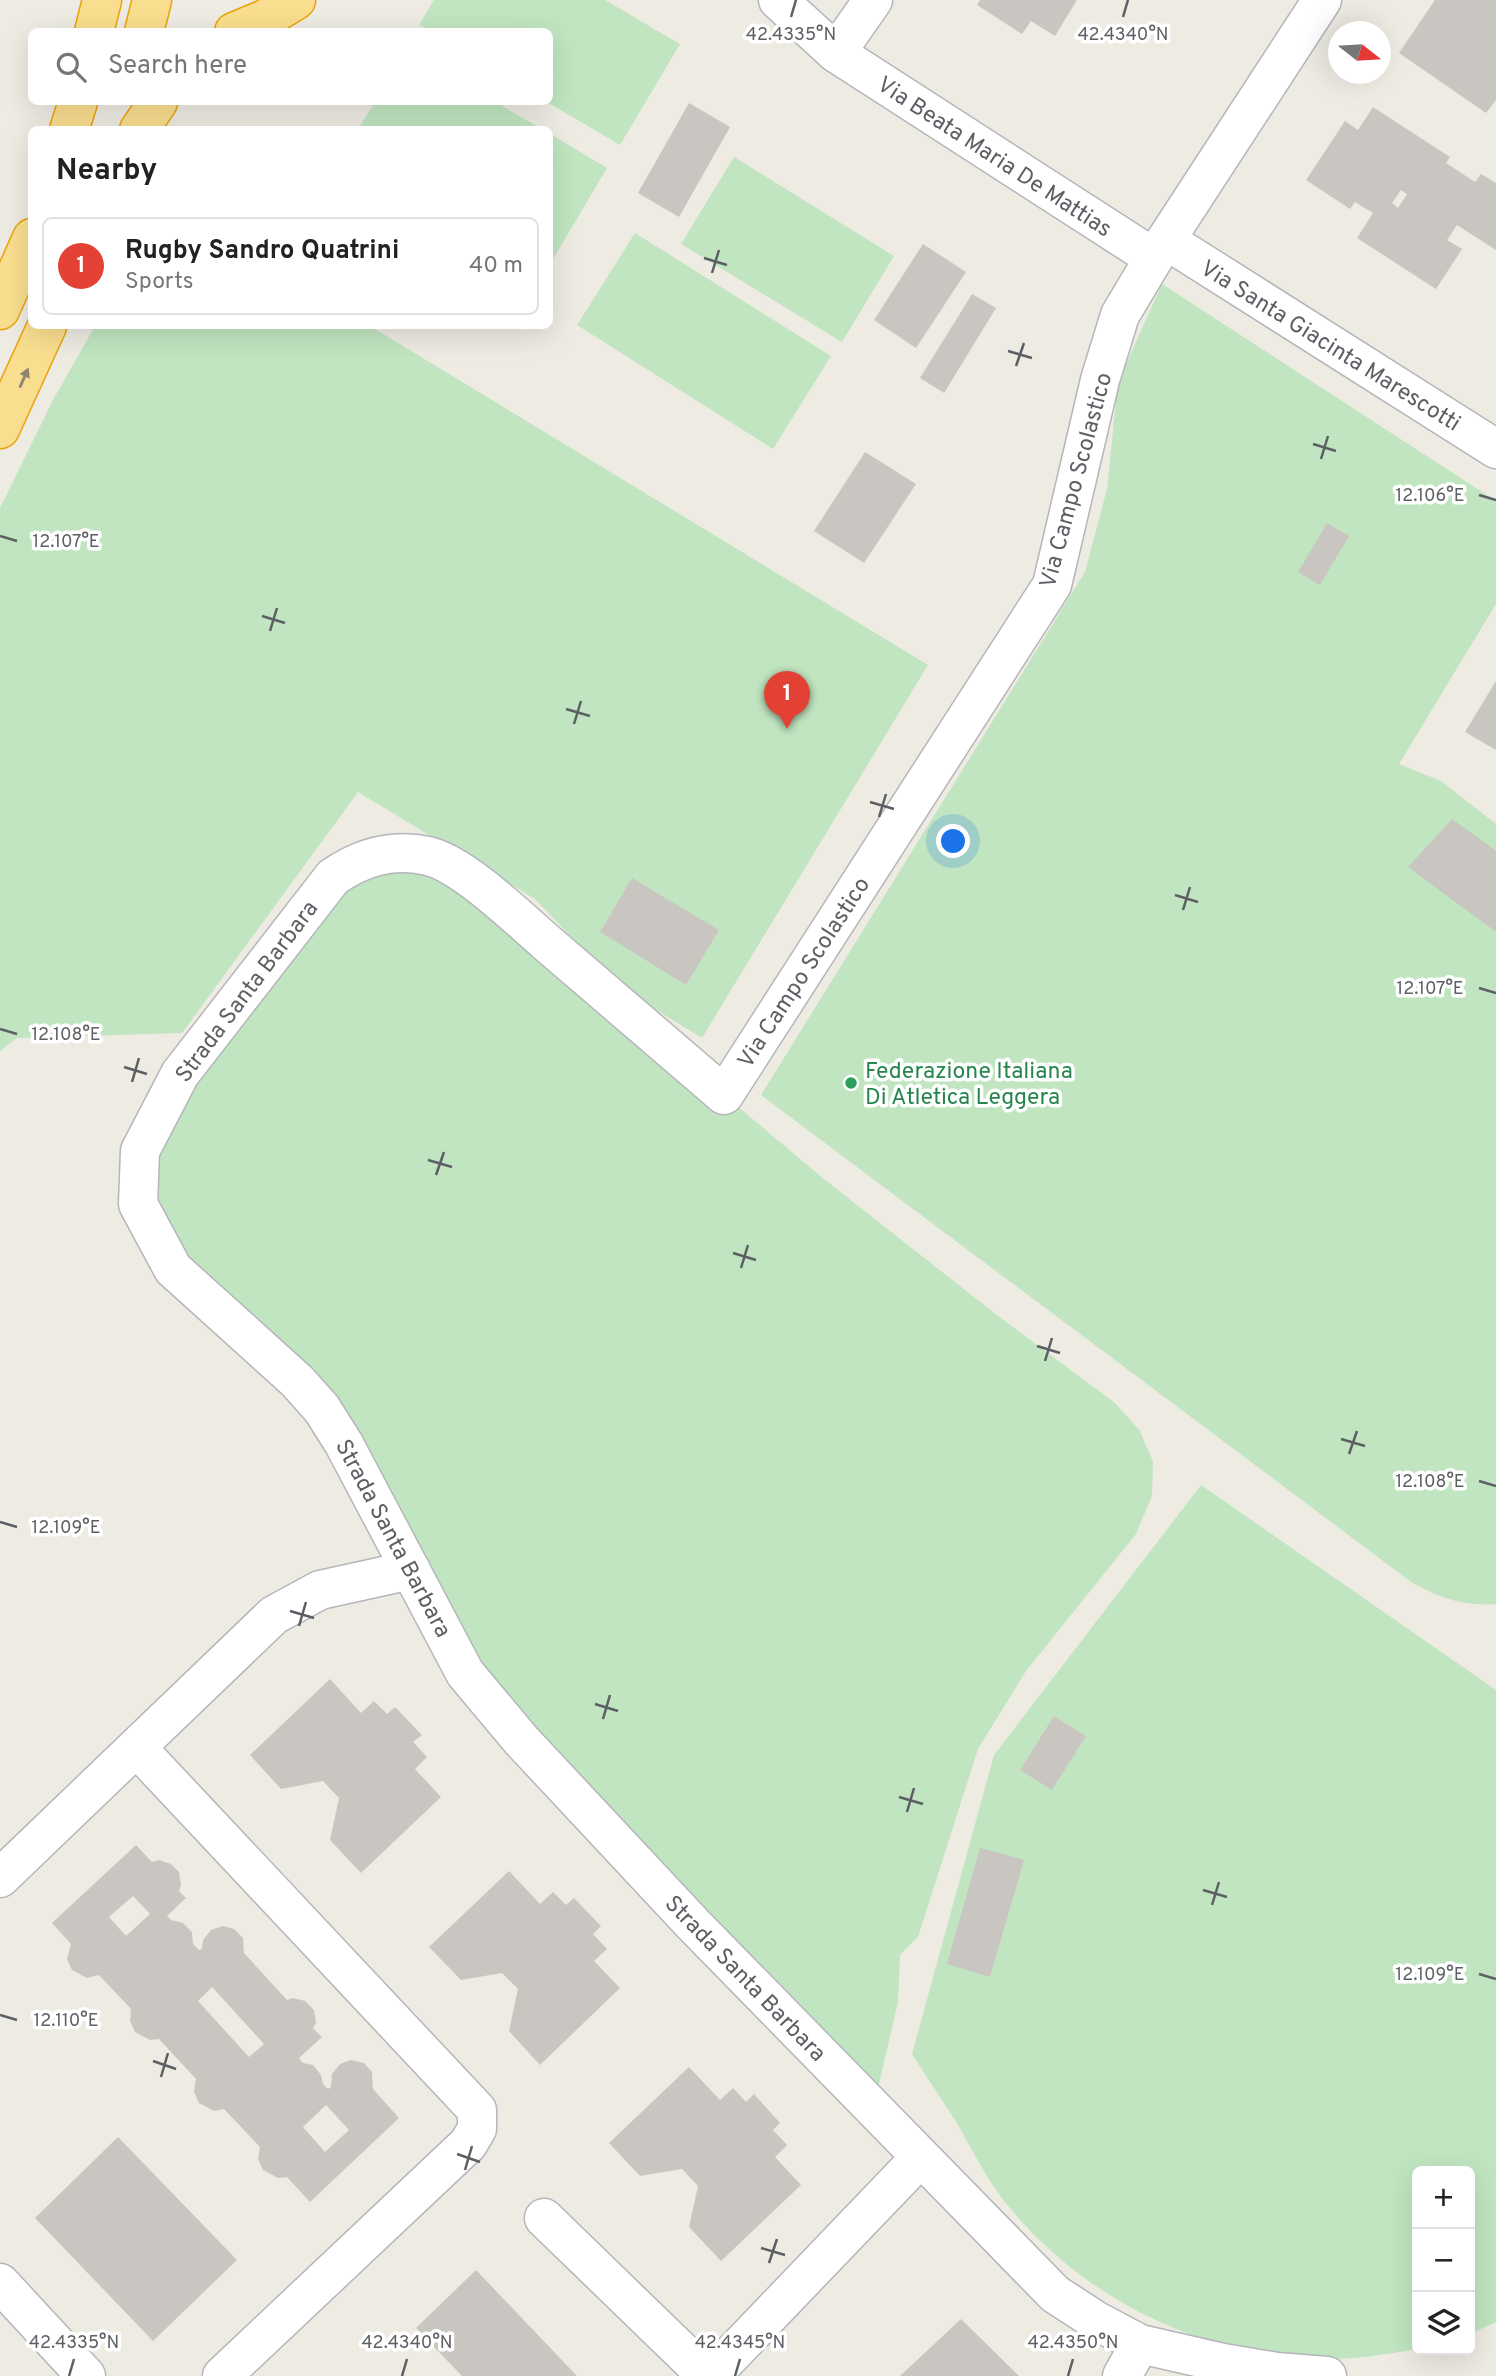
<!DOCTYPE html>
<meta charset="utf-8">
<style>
:root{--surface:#fff;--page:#f6f6f6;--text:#222;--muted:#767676;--line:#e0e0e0;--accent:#e34134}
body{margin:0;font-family:Overpass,sans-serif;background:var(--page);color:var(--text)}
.controls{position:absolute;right:21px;bottom:21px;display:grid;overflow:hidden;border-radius:10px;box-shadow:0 7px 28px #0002}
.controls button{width:63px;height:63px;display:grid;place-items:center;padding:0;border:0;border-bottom:2px solid var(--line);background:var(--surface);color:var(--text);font:35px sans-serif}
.compass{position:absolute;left:1328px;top:21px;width:63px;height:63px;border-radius:50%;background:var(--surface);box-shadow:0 7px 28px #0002;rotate:107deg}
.you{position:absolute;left:954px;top:842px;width:24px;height:24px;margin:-18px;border:5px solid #fff;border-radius:50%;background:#1a73e8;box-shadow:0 0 0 10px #1a73e833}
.badge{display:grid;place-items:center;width:46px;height:46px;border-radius:50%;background:var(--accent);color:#fff;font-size:23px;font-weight:700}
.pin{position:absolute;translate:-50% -58px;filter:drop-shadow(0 2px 4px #0008)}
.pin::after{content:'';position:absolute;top:37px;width:24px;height:21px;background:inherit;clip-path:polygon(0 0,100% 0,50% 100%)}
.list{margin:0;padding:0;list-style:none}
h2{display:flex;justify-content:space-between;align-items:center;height:91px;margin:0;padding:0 28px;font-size:30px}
h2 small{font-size:23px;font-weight:400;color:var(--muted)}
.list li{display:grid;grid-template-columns:46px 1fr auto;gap:21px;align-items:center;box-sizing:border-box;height:98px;margin:0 14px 14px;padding:0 14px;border:2px solid var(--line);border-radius:10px}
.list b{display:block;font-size:26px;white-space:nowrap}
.list p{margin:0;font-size:23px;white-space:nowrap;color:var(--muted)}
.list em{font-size:23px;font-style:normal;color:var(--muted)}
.icon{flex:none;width:38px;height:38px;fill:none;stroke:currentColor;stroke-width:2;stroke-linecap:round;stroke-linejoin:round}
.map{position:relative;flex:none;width:1496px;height:2376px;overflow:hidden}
.search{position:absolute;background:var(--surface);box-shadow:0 7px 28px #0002;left:28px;top:28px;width:525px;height:77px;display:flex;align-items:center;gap:18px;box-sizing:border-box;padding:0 24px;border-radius:10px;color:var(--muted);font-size:26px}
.panel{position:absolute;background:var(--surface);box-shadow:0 7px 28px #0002;left:28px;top:126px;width:525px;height:203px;border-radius:10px}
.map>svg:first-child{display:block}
</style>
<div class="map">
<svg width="1496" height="2376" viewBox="0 0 1496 2376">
<rect width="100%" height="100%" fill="#eeebe3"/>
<g fill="#c1e5c1">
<polygon points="434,0 605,0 680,44 620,145 547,102 550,102 550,32 430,31 419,25"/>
<polygon points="375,102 495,102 542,129 358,129"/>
<polygon points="550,134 607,168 550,264"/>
<polygon points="734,157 894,256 842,342 681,244"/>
<polygon points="635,233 831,356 773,449 577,325"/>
<path d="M1162 284 1496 501V604L1399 764 1441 781 1496 824V1604C1465 1607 1437 1597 1411 1582L761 1095 1085 572 1107 489 1118 382Z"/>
<polygon points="95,326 370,326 928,665 702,1038 619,987 535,899 358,792 182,1033 17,1038 0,1051 0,508 54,398"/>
<polygon points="406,853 724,1095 824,1179 993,1312 1115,1403 1140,1431 1153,1462 1152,1496 1136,1534 1026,1671 978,1749 918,1937 900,1955 898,2002 873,2110 521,1740 344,1444 173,1269 140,1151 333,877"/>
<path d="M1201 1485 1496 1690V2322L1470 2334V2171H1417V2349C1388 2354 1358 2359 1328 2359 1312 2359 1296 2355 1281 2353 1263 2351 1245 2351 1228 2346 1141 2324 1061 2272 1005 2202 986 2178 973 2151 958 2125 943 2101 927 2078 912 2054L994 1755Z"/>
</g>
<g fill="#c9c6c1" fill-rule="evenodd">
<polygon points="980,0 1077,0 1055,36 1031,21 1022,34 977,5"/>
<polygon points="1435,0 1496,0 1496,100 1486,113 1399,53"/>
<polygon points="689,103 730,127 679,217 638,193"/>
<path d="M1373 107 1450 157 1446 163 1475 182 1481 174 1496 183V250L1457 225 1447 240 1462 249 1436 289 1357 238 1373 213 1355 202 1350 209 1306 180 1345 121 1358 130ZM1401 190 1407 194 1398 208 1392 203Z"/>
<polygon points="923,244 966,272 916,348 874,320"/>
<polygon points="972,294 996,308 944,393 920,378"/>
<polygon points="865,452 916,484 864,563 814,531"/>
<polygon points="1327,523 1349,536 1320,585 1298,572"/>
<polygon points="1496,681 1496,750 1465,732"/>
<polygon points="1452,819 1496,851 1496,932 1408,867"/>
<polygon points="632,878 719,930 686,985 600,932"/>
<polygon points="330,1679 361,1713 374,1701 387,1714 395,1707 422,1735 413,1742 427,1757 415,1769 441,1797 361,1873 330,1840 339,1798 323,1781 281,1789 250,1755"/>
<polygon points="1054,1716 1086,1736 1052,1790 1020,1770"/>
<path d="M136 1845 152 1862 159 1860 171 1864 179 1872 181 1885 179 1891 186 1898 167 1916 171 1920 183 1923 192 1932 193 1944 199 1950 202 1949 203 1940 211 1930 223 1926 234 1929 243 1938 244 1953 287 2000 293 1998 305 2001 314 2010 316 2023 313 2028 322 2037 299 2058 303 2063 313 2065 321 2075 323 2084 328 2089 331 2087 332 2074 340 2064 351 2060 364 2063 372 2072 373 2089 399 2118 310 2202 287 2177 278 2178 263 2170 258 2159 260 2147 224 2109 214 2111 199 2103 194 2092 196 2079 159 2039 150 2040 135 2032 130 2021 131 2009 99 1975 87 1978 72 1970 67 1959 71 1944 52 1923ZM133 1896 150 1914 126 1936 109 1917ZM212 1987 264 2044 249 2057 198 2001ZM326 2105 349 2130 325 2152 303 2127Z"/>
<polygon points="980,1848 1024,1860 990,1977 947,1964"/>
<polygon points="509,1871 540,1904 553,1892 566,1905 574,1898 601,1926 593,1934 607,1949 594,1961 620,1988 540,2065 509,2031 518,1989 502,1973 461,1980 429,1947"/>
<polygon points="689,2067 720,2100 733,2088 746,2102 754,2094 780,2123 773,2130 787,2145 775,2157 801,2185 721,2261 689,2227 698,2186 682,2169 640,2176 609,2143"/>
<polygon points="118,2137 237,2260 153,2341 35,2218"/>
<polygon points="476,2270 577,2376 462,2376 416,2328"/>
<polygon points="961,2319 1019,2376 900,2376"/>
</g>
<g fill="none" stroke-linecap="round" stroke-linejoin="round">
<defs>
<g id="street">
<polyline points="778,0 836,53"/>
<polyline points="873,0 836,53 1154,258"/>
<path d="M1322 0 1154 258 1120 315 1100 380 1052 585 724 1095C665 1044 606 993 547 943 518 918 463 864 428 856 392 848 362 857 333 877L180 1074 140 1151 138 1204 173 1269 297 1381 322 1409 344 1444 465 1673 521 1740 692 1923 1055 2294 1095 2320 1140 2344 1223 2363 1277 2372 1327 2376"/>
<polyline points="1166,240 1496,449"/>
<polyline points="137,1748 477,2110 477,2129 468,2144 222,2376"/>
<polyline points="0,1878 274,1615 320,1590 411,1570"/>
<polyline points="544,2218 707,2376"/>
<polyline points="0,2283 86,2376"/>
<polyline points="711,2376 920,2158"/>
<polyline points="1122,2376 1140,2344"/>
</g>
<g id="highway">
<polyline points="94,32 102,0"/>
<polyline points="144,32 152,0"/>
<polyline points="234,32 265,19 296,0"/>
<polyline points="69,130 78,102"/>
<polyline points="139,130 158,102"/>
<polyline points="0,310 32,238"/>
<polyline points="0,429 47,326"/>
</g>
</defs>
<use href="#street" stroke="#b4b6ba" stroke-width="41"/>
<use href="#highway" stroke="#e9a308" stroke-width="41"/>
<use href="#street" stroke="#fff" stroke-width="38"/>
<use href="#highway" stroke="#f9de8f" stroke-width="38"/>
</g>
<defs><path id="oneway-solid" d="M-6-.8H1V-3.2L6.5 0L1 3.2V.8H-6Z" transform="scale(1.75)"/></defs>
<use fill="#8b8571" href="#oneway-solid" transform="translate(24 378) rotate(-66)"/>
<path fill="none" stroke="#5c5f64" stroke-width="2.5" d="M791 17 796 0M1123 17 1128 0M704 258 727 265M712 273 719 250M1008 351 1032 358M1016 366 1024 343M1313 444 1336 451M1321 459 1328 436M1479 495 1496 500M0 536 17 541M262 616 285 623M270 631 277 608M566 709 590 716M574 724 581 701M870 802 894 809M879 817 886 794M1175 895 1198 902M1183 910 1190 887M1479 988 1496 993M0 1029 17 1034M124 1067 147 1074M132 1082 139 1058M428 1160 452 1167M436 1175 444 1152M733 1253 756 1260M741 1268 748 1245M1037 1346 1060 1353M1045 1361 1052 1338M1341 1439 1365 1446M1349 1454 1357 1431M1479 1481 1496 1486M0 1522 17 1527M290 1611 314 1618M299 1626 306 1602M595 1704 618 1711M603 1719 610 1695M899 1797 923 1804M907 1812 914 1788M1203 1890 1227 1897M1212 1905 1219 1882M1479 1974 1496 1979M0 2015 17 2020M153 2061 176 2069M161 2077 168 2053M457 2154 480 2162M465 2170 472 2146M761 2248 785 2255M769 2263 777 2239M69 2376 74 2359M402 2376 407 2359M735 2376 740 2359M1068 2376 1073 2359"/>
<circle fill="#2e9e5b" stroke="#fff" stroke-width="2.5" cx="851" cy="1083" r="7"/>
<g text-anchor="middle" stroke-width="7" stroke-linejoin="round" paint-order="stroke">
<g font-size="23" fill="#5c5f64" stroke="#fff">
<text transform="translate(995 156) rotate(33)" y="8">Via Beata Maria De Mattias</text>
<text transform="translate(1331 345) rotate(32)" y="8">Via Santa Giacinta Marescotti</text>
<text transform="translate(1075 480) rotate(-75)" y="8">Via Campo Scolastico</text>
<text transform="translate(803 972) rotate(-57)" y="8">Via Campo Scolastico</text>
<text transform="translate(246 991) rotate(-53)" y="8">Strada Santa Barbara</text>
<text transform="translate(394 1538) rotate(62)" y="8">Strada Santa Barbara</text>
<text transform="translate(746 1978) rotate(46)" y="8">Strada Santa Barbara</text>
</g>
<g font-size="23" fill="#27864d" stroke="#fff" text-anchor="start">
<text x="865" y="1078">Federazione Italiana<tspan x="865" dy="26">Di Atletica Leggera</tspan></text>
</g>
</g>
<g font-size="18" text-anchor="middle" fill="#5c5f64" stroke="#fff" stroke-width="7" stroke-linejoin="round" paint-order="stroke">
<text x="791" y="40">42.4335°N</text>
<text x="1123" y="40">42.4340°N</text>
<text x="1430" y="501">12.106°E</text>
<text x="66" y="547">12.107°E</text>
<text x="1430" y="994">12.107°E</text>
<text x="66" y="1040">12.108°E</text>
<text x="1430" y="1487">12.108°E</text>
<text x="66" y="1533">12.109°E</text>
<text x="1430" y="1980">12.109°E</text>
<text x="66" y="2026">12.110°E</text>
<text x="74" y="2348">42.4335°N</text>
<text x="407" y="2348">42.4340°N</text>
<text x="740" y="2348">42.4345°N</text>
<text x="1073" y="2348">42.4350°N</text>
</g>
</svg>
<div class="controls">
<button>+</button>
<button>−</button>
<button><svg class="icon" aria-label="layers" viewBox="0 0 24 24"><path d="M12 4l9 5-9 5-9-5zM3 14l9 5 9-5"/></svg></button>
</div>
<svg class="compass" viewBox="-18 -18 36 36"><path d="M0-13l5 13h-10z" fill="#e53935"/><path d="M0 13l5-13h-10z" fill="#767676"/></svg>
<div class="you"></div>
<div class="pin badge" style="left:787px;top:729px">1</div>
<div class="search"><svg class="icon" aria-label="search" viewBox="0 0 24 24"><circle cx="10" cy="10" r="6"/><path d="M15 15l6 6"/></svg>Search here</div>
<section class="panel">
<h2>Nearby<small></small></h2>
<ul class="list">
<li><span class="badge">1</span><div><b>Rugby Sandro Quatrini</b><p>Sports</p></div><em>40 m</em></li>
</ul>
</section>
</div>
